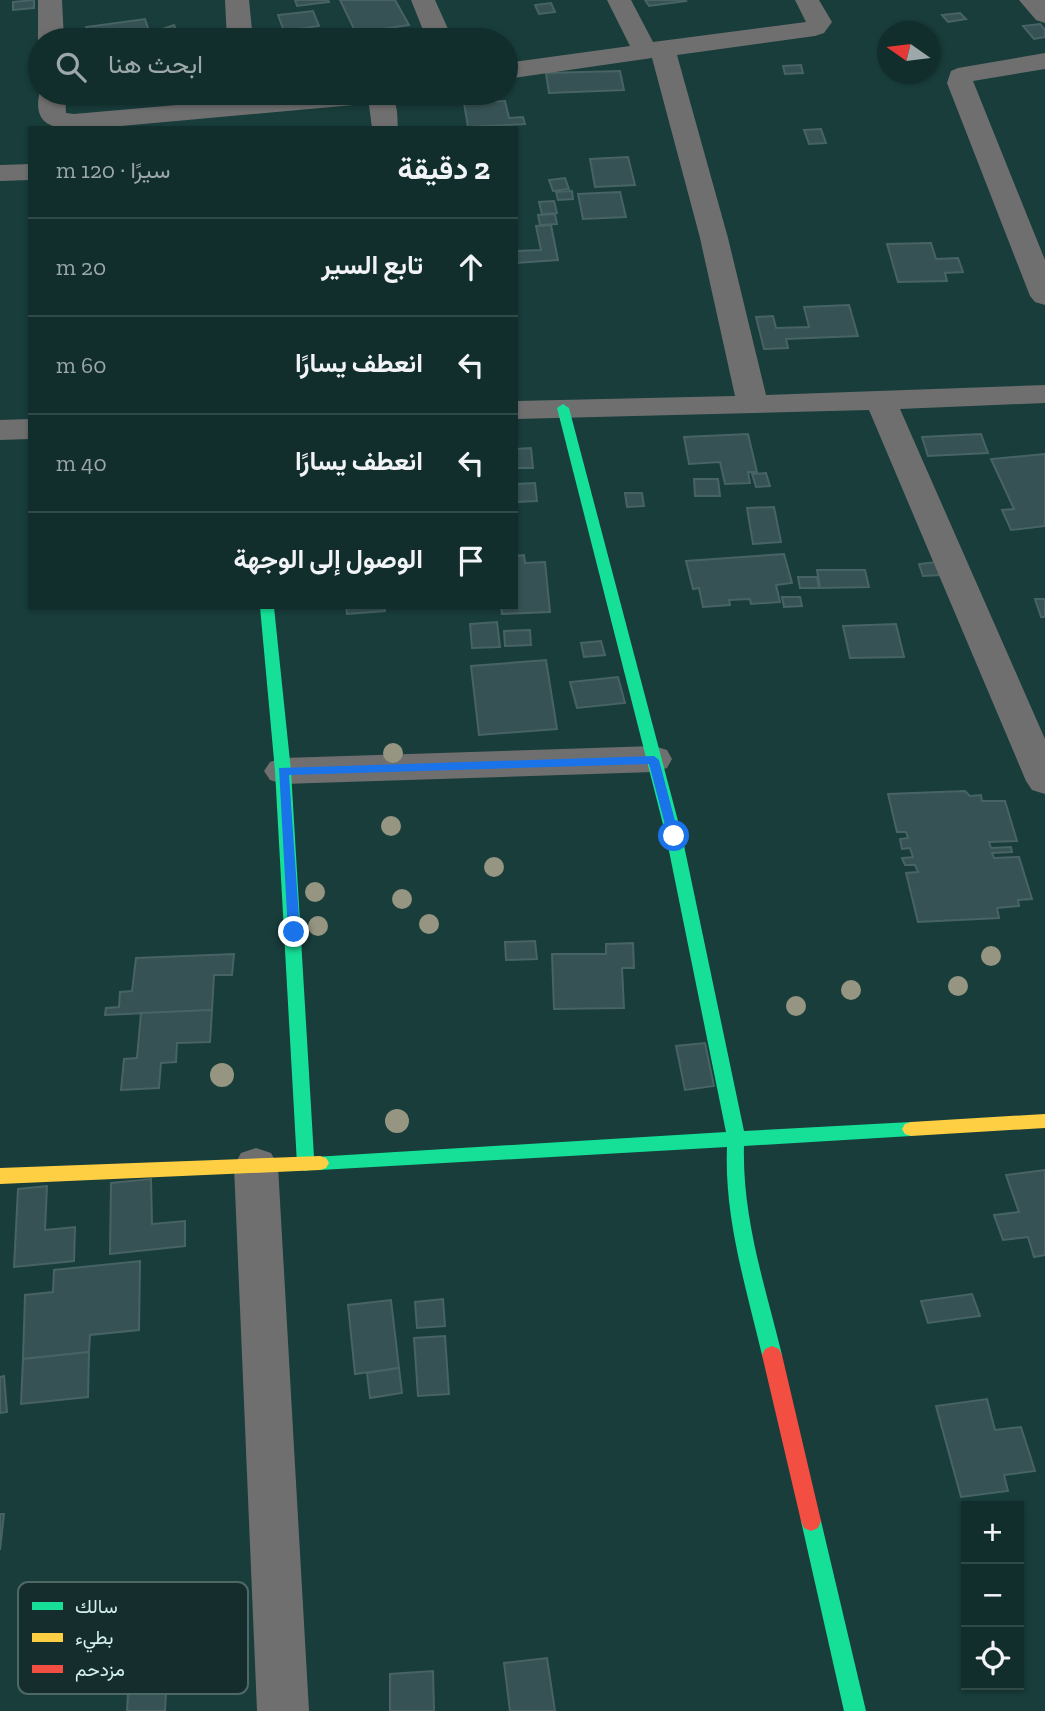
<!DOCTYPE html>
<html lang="ar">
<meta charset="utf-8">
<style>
:root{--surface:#122e2c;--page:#1b3634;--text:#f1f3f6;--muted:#9ca8a9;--line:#314a48}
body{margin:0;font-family:"Zilla Slab",Vazirmatn,serif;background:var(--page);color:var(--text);direction:rtl}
.controls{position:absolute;right:21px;bottom:21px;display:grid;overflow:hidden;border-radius:0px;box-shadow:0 2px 5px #0004}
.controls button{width:63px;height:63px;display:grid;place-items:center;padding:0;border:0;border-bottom:2px solid var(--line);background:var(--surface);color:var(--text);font:35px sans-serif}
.compass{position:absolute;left:877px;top:21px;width:63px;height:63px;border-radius:50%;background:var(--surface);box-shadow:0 2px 5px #0004;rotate:284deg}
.stop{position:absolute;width:21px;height:21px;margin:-16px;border:5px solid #1a73e8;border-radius:50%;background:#fff}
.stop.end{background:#1a73e8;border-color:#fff;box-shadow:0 2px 7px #0008}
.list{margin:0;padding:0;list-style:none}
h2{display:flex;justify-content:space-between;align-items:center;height:91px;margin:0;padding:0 28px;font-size:30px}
h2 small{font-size:23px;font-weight:400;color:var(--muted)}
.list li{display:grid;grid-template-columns:46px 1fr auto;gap:21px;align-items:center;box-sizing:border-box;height:98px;padding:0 28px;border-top:2px solid var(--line)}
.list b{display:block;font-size:26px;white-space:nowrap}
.list em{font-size:23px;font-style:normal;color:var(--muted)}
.icon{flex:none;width:38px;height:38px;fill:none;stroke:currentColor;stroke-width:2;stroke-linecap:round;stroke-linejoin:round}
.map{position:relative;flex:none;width:1045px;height:1711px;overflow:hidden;direction:ltr}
.search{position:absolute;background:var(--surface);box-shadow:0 2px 5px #0004;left:28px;top:28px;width:490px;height:77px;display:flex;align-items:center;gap:18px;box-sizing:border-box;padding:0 24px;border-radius:38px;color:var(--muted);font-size:26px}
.panel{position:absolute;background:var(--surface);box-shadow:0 2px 5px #0004;left:28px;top:126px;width:490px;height:483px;border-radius:0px;direction:rtl}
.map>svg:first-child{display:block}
</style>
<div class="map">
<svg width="1045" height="1711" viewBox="0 0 1045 1711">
<rect width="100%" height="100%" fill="#183d3b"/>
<g fill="#375254" stroke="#486364" stroke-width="2">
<polygon points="34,0 34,8 13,10 13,2"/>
<polygon points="295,0 328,0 329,2 297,6"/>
<polygon points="340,0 395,0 409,25 356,33"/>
<polygon points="645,0 685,0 686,1 649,6"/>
<polygon points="551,3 555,12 539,14 535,5"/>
<polygon points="313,11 319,26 284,31 278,15"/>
<polygon points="960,13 966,19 948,22 942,15"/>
<polygon points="145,19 149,31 89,38 86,27"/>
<polygon points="1040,24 1045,30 1045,37 1034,39 1023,26"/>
<polygon points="174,25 178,34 166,35 167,40 148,40 148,34"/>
<polygon points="801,65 803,73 785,74 783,66"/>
<polygon points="620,71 624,90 549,93 546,73"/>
<polygon points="505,101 509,118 523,117 525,124 468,127 464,103"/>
<polygon points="821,129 826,143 809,144 804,130"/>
<polygon points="628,157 635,185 595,187 590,159"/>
<polygon points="565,178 569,189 553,191 549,180"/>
<polygon points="572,191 573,199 558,200 556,192"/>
<polygon points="620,192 626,217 583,219 578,194"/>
<polygon points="554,201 557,213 542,214 539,202"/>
<polygon points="555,214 557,224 540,225 538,215"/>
<polygon points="551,225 558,260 516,263 516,251 541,250 536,226"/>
<polygon points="931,243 936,259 958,258 963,272 945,273 947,281 898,282 887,244"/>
<polygon points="849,305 858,336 786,339 788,348 764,349 756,317 773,316 776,328 809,327 804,307"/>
<polygon points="748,434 757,472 748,472 750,483 725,484 720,462 689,464 684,437"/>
<polygon points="981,434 988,453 928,456 922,437"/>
<polygon points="531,448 533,468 516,468 516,449"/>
<polygon points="1045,454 1045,526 1011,530 1002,510 1014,509 991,459"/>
<polygon points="766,473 770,486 756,487 752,474"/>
<polygon points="694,479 718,479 720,496 695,496"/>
<polygon points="535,483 537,501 516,502 516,484"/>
<polygon points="625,493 642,493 644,506 627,507"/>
<polygon points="774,507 781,542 753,544 747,508"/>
<polygon points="784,554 792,583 776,585 780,602 751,604 750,599 729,600 730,605 703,607 699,588 693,589 686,561"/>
<polygon points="524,555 525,563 545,562 550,612 502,614 501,607 516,607 516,556"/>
<polygon points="936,562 941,575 923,576 919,564"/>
<polygon points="817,570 865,570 869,587 820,588"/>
<polygon points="798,577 817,577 819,588 800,588"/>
<polygon points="782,597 800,597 802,606 784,607"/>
<polygon points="1035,599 1045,599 1045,617 1041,617"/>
<polygon points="346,607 384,607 385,611 347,614"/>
<polygon points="497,622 500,647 472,648 470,624"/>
<polygon points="896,624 904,657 850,658 843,626"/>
<polygon points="530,630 531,645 505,646 504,631"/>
<polygon points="601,641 605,655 584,657 581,643"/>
<polygon points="546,660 557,729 479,735 471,666"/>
<polygon points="618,677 625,703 577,708 570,682"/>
<polygon points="965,791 970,796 981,795 982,801 1005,801 1017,841 989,842 991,848 1011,847 1012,852 992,853 994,858 1019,857 1032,899 1018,900 1019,906 997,908 999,918 918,922 906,873 918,872 915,865 905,865 902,858 913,857 910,848 902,849 900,839 908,838 906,832 897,832 888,794"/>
<polygon points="535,941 537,959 506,960 505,942"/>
<polygon points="633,943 634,968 622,968 624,1008 554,1009 552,954 606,954 606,944"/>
<polygon points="234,954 232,975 214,975 212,1010 105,1015 106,1008 119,1007 120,992 132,991 136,958"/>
<polygon points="212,1010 210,1042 177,1043 176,1062 161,1063 159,1088 121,1090 124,1059 137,1058 141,1013"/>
<polygon points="705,1043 714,1086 685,1090 676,1046"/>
<polygon points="1045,1170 1045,1255 1034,1257 1028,1237 1003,1240 994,1215 1019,1212 1006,1175"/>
<polygon points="151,1179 152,1224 185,1221 185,1246 110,1254 111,1183"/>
<polygon points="47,1186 45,1230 75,1227 74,1261 14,1267 18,1189"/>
<polygon points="140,1261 139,1330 90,1335 89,1352 23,1359 25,1295 53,1292 54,1270"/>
<polygon points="972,1294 980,1316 928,1323 921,1301"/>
<polygon points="443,1299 445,1326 417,1328 415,1302"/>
<polygon points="391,1300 399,1368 355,1374 348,1305"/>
<polygon points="445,1336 449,1394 418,1396 414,1338"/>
<polygon points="89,1352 88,1397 21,1404 23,1359"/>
<polygon points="399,1368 402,1393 370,1398 367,1373"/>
<polygon points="4,1376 7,1412 0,1413 0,1377"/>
<polygon points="987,1399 995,1430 1021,1427 1035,1471 1004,1475 1008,1491 961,1497 936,1406"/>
<polygon points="0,1514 4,1514 0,1550"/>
<polygon points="547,1658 555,1711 510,1711 504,1663"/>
<polygon points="433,1671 434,1711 390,1711 390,1674"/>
<polygon points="167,1674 165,1711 127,1711 129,1677"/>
</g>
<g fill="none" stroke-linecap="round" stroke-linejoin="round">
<g fill="#706f70" fill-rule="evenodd">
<polygon points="38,0 62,0 64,40 40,40 40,43 38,40"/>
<polygon points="225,0 249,0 253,40 227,40"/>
<polygon points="411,0 435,0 453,40 427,40"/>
<polygon points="607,0 631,0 653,42 806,22 795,0 819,0 832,22 824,33 815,36 677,55 728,238 766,395 1045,385 1045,403 900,409 1045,739 1045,794 1032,790 1026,781 869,410 516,419 516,401 735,396 700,238 652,58 506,79 506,63 630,46"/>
<polygon points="1019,0 1045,0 1045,23 1036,20"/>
<polygon points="1045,53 1045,69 973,81 1045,260 1045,305 1035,302 1030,296 947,83 951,71 958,68"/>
<path d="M40 91 65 93 66 113 74 114 314 93H383C399 98 397 113 398 128H372L369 105 365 104 99 128C69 128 29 136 40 91Z"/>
<polygon points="30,164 30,180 0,181 0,165"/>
<polygon points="30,419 30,439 0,440 0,420"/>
<polygon points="654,746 667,750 672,759 667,768 654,772 283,784 270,780 264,771 270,762 283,758"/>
<polygon points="256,1148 271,1153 278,1166 309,1711 257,1711 234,1166 241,1153"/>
</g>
<g fill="#16e098" fill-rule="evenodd">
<path d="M563 404 569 408 682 836 744 1131 911 1122 917 1124 920 1129 917 1134 911 1136 744 1146C742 1217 765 1286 782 1355L779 1361 772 1364 765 1361 762 1355C746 1287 724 1218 727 1147L320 1170 313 1167 306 1171 300 1169 297 1164 275 771 260 607H274L291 771 314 1157 726 1132 666 836 557 408Z"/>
<polygon points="811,1511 818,1514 821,1521 866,1711 844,1711 801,1521 804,1514"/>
</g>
<g fill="#ffcf43" fill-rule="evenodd">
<polygon points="1045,1114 1045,1128 911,1136 905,1134 902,1129 905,1124 911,1122"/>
<polygon points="320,1156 326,1158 329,1163 326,1168 320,1170 0,1184 0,1168"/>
</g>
<polygon fill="#f24e42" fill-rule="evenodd" points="772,1346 779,1349 782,1355 821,1521 818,1528 811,1531 804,1528 801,1521 762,1355 765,1349"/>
</g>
<g fill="#959581">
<circle cx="393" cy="753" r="10"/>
<circle cx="391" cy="826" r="10"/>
<circle cx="494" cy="867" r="10"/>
<circle cx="315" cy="892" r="10"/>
<circle cx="402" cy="899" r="10"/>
<circle cx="429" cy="924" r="10"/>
<circle cx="318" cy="926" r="10"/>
<circle cx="991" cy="956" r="10"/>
<circle cx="958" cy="986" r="10"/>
<circle cx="851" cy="990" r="10"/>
<circle cx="796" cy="1006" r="10"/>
<circle cx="222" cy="1075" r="12"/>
<circle cx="397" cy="1121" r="12"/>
</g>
<polygon fill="#1a73e8" points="654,756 659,760 679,836 674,840 668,836 649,764 289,775 300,932 294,936 288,932 279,768"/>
<rect x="18" y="1582" width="230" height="112" rx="10" fill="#152d2c" stroke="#4e6866" stroke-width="2"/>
<rect x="32" y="1602" width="31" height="8" fill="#16e098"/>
<rect x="32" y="1633" width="31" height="9" fill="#ffcf43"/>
<rect x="32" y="1665" width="31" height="8" fill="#f24e42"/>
<g font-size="19" fill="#d2f0ed">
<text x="75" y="1613">سالك</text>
<text x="75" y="1644">بطيء</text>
<text x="75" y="1676">مزدحم</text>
</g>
</svg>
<div class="controls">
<button>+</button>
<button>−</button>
<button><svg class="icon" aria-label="locate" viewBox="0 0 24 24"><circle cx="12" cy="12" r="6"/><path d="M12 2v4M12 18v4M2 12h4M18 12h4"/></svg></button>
</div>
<svg class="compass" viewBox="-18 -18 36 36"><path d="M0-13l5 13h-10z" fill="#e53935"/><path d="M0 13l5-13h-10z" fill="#9ca8a9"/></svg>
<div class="stop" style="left:674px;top:836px"></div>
<div class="stop end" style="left:294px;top:932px"></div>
<div class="search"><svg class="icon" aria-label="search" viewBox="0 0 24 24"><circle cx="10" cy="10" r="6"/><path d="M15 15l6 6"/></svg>ابحث هنا</div>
<section class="panel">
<h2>2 دقيقة<small>سيرًا · 120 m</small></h2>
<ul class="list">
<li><svg class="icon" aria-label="ahead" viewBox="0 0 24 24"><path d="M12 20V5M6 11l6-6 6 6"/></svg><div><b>تابع السير</b></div><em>20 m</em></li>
<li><svg class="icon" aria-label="left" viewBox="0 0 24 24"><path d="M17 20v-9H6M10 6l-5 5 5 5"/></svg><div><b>انعطف يسارًا</b></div><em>60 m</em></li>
<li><svg class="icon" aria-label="left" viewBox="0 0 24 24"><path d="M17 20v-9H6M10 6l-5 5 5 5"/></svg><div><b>انعطف يسارًا</b></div><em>40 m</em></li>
<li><svg class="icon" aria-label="arrive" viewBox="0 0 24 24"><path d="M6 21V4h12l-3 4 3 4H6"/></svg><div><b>الوصول إلى الوجهة</b></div></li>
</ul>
</section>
</div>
